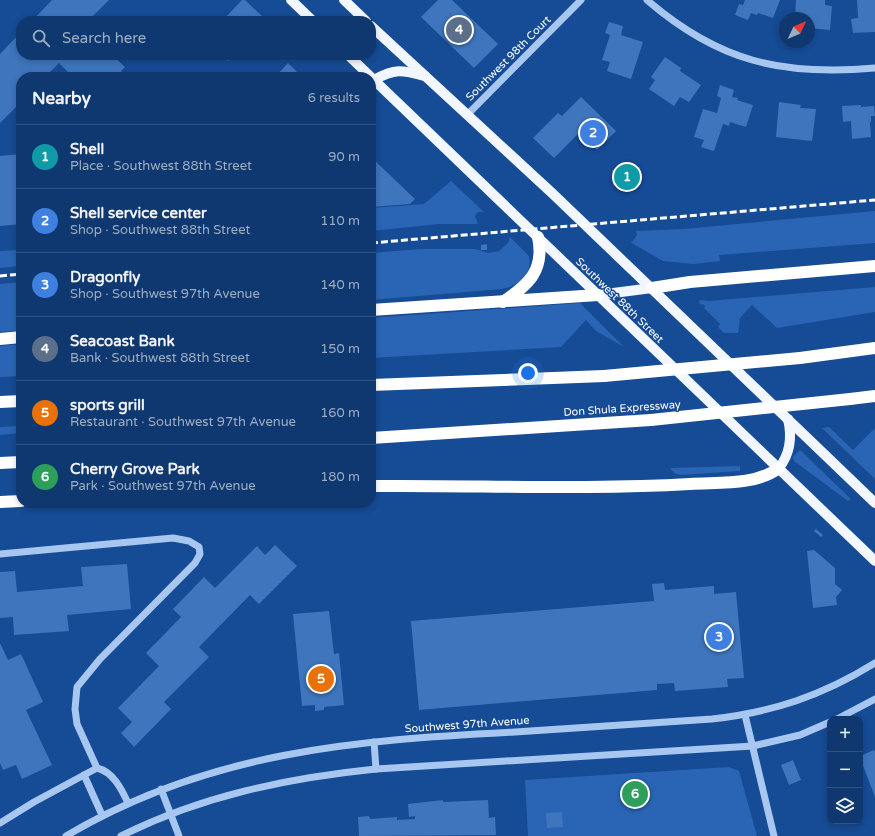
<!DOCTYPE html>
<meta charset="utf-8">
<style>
:root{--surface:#103870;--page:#1e4378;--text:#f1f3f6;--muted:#9cacc3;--line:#305283;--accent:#ffd667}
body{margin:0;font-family:"Varela Round",sans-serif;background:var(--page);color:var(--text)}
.controls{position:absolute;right:12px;bottom:12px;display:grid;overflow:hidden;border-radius:8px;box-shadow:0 2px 6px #0003}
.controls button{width:36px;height:36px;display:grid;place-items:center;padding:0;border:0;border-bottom:1px solid var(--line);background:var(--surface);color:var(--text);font:20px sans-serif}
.compass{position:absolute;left:779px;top:12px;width:36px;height:36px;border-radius:50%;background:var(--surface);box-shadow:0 2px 6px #0003;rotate:46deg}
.you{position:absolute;left:528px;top:373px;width:14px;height:14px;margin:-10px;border:3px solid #fff;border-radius:50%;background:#1a73e8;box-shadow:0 0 0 6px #1a73e833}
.badge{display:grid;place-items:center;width:26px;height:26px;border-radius:50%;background:var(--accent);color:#fff;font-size:13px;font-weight:700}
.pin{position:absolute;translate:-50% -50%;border:2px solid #fff;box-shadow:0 1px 4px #0006}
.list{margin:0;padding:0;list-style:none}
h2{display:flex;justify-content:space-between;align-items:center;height:52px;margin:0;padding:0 16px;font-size:17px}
h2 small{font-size:13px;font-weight:400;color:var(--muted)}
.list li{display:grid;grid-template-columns:26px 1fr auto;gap:12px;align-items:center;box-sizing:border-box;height:64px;padding:0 16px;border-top:1px solid var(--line)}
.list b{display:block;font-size:15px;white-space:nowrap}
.list p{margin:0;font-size:13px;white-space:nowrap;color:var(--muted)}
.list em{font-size:13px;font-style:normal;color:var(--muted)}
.icon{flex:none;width:22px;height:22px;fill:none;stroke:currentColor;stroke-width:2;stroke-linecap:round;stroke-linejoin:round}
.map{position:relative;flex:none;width:875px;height:836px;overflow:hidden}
.search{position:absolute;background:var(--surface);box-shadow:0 2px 6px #0003;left:16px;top:16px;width:360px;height:44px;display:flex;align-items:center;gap:10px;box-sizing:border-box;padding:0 14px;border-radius:16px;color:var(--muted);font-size:15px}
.panel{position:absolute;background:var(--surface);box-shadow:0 2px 6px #0003;left:16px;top:72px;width:360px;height:436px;border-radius:16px}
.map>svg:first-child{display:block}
</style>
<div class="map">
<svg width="875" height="836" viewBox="0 0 875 836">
<rect width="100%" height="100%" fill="#164b95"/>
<g fill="#2965b4">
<polygon points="451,181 484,212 478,212 475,216 478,224 439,224 371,231 371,208 424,204"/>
<polygon points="875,211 875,243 719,255 720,261 694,264 663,261 630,242 633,241 637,235 636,231 683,229"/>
<path d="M510 237 529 256C533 275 518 286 502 289L371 300V253L420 249H476L488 253 499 251 508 243Z"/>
<polygon points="21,250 21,266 0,268 0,251"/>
<polygon points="21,282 21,330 0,332 0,284"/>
<polygon points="875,287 875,312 777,328 752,305 740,318 738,333 724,333 718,327 720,324 704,308 705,306 703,304 701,305 699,302 700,300 709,301"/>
<polygon points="580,303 624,347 596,331 586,320 561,347 371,358 371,318"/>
<polygon points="21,344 21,376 0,377 0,346"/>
<polygon points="21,426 21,433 0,435 0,427"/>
<polygon points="829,427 853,450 875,428 875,479 822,428"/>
<polygon points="800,450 851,499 848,501 794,461 793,457"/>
<polygon points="740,466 740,471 680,475 674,473 670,468"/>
<polygon points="729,767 739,771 757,836 528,836 525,780"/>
</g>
<g fill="#3e75bd">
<polygon points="52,0 109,0 88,21 32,21"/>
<polygon points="242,0 245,0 267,21 222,21"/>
<polygon points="438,0 452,0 498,44 474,68 421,17"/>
<polygon points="745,0 780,0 773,18 758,13 757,15 751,13 748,20 735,15 739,4 743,5"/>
<polygon points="796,0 825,0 825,5 832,6 830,30 809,28 809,18 795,18"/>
<polygon points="857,0 875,0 875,32 853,33 851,19 858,18"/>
<polygon points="609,22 623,26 621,35 643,42 631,79 607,71 610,62 602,60 610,35 605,33"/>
<polygon points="21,32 21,55 112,55 125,67 121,71 127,77 73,77 59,63 45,77 21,77 21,102 0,123 0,54"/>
<polygon points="222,55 234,55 228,61"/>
<polygon points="665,57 681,68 680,71 701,85 689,102 680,97 674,106 649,89 655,80 651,77"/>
<polygon points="288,63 302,77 275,77"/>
<polygon points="720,85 734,90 732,97 738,98 737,100 753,105 746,127 730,122 729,126 723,124 714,151 701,147 704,140 694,137 703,109 717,113 721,98 717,96"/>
<polygon points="581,97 616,131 597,150 579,133 554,158 533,138 558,113 562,116"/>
<polygon points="779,102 801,105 800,108 816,109 812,141 776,137"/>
<polygon points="861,105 861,107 874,106 875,116 871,116 871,122 870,122 871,137 852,139 851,121 843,122 842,106"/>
<polygon points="21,154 21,224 0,226 0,156"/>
<polygon points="371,157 415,199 410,204 371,207"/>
<polygon points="640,167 641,184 613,186 612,170"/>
<polygon points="487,244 487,250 481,250 481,245"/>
<polygon points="816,529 823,535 821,537 814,531"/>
<polygon points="275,545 297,566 259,604 250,595 199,647 209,657 164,702 171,709 134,747 121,733 132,722 118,708 159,666 146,653 181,617 173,609 204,577 215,588 257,546 265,555"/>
<polygon points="814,550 835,568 835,584 842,590 836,597 837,605 813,608 807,551"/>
<polygon points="127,564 131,609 67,615 69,631 14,635 13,617 0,618 0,572 15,571 17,592 83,586 81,567"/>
<polygon points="664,583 665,590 714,586 714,594 736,592 744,678 727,679 728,687 675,691 674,683 657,684 657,690 419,710 411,621 654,601 652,584"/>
<polygon points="329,611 334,654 339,653 344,705 324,707 324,710 315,711 315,705 302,706 293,614"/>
<polygon points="0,643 8,660 21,654 43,702 26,710 52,765 22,779 16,765 3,770 0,763"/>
<rect x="441" y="723" width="8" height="4"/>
<polygon points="874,750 875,752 875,797 860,758 860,756"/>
<polygon points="793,760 801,780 789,785 781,765"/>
<polygon points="443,800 443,802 488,800 489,818 495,817 496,835 359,836 358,817 369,816 370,819 397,817 397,820 415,819 415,816 409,817 408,804"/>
<polygon points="562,812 563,827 547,828 546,813"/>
</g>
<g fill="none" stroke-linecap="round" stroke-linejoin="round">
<g stroke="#a7c7f1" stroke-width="7">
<path d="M647 0C719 62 782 76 875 68"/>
<polyline points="468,114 581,0"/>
<polyline points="0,554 173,538 189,541 199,547 200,554 195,563 100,659 77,687 75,709 77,724 97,768"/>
<polyline points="745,715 774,836"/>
<polyline points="837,719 875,699"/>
<polyline points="374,742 376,769"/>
<polyline points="84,775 102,815"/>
<polyline points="161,789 179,836"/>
<path d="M0 823 34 802 97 768C113 772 121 788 128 803"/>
<path d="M66 836C207 752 355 740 515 732 581 728 646 723 712 719 773 712 822 696 875 663"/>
<path d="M121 836C201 796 287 778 376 769L753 746 800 735 830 722"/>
</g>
<g stroke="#f1f6ff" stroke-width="10">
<polyline points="291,0 313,21"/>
<polyline points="344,0 366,21"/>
<polyline points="371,26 552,193 875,503"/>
<polyline points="348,55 875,561"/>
<path d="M374 80C395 68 402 70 425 76"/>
<polyline points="598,295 652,288"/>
<path d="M779 468C790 454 792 436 788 419"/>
</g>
<g stroke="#fff" stroke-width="12">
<polyline points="652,288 690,282 875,266"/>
<path d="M503 302C528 285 545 271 538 237"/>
<polyline points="371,310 598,295"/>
<polyline points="0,339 21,337"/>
<polyline points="800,358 875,348"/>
<polyline points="371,385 604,376"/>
<polyline points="850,399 875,396"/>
<polyline points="0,402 21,401"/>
<polyline points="371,438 651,420"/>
<polyline points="0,463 21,462"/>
<path d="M371 486C477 485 584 490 690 484 718 482 755 486 779 468"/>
<polyline points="0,502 21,501"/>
</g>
<g stroke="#fff" stroke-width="3" stroke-dasharray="7 3" stroke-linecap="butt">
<polyline points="371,243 875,200"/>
<polyline points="0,276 21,274"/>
</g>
<g stroke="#fff" stroke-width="12">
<polyline points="604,376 800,358"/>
<polyline points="651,420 850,399"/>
</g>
</g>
<g text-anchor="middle" stroke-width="3" stroke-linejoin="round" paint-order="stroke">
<g font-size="11" fill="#fff" stroke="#164b95">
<text transform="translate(508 58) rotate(-45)" y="4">Southwest 98th Court</text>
<text transform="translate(620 300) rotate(44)" y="4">Southwest 88th Street</text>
<text transform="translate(622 408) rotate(-4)" y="4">Don Shula Expressway</text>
<text transform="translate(467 724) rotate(-4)" y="4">Southwest 97th Avenue</text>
</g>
</g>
</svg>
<div class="controls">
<button>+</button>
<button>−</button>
<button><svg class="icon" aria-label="layers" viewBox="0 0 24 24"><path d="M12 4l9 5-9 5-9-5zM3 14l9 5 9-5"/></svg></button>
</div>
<svg class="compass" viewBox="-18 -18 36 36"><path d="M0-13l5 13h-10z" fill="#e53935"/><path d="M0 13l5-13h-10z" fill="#9cacc3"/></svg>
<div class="you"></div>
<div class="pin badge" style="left:627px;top:177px;background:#0f9aa8">1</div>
<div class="pin badge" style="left:593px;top:133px;background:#3f7fe0">2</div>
<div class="pin badge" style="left:719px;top:637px;background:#3f7fe0">3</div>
<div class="pin badge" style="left:459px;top:30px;background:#5c6f8a">4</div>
<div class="pin badge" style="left:321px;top:679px;background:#e8710a">5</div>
<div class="pin badge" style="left:635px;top:794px;background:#2e9e5b">6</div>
<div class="search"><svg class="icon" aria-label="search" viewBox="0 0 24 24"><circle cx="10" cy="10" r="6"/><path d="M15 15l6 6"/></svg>Search here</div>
<section class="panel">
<h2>Nearby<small>6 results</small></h2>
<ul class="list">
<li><span class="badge" style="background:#0f9aa8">1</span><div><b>Shell</b><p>Place · Southwest 88th Street</p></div><em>90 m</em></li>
<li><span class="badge" style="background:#3f7fe0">2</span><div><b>Shell service center</b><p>Shop · Southwest 88th Street</p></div><em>110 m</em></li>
<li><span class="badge" style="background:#3f7fe0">3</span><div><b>Dragonfly</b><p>Shop · Southwest 97th Avenue</p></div><em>140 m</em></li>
<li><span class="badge" style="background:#5c6f8a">4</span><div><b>Seacoast Bank</b><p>Bank · Southwest 88th Street</p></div><em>150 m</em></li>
<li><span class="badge" style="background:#e8710a">5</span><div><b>sports grill</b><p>Restaurant · Southwest 97th Avenue</p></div><em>160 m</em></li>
<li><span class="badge" style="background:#2e9e5b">6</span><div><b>Cherry Grove Park</b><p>Park · Southwest 97th Avenue</p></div><em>180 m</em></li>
</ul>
</section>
</div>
